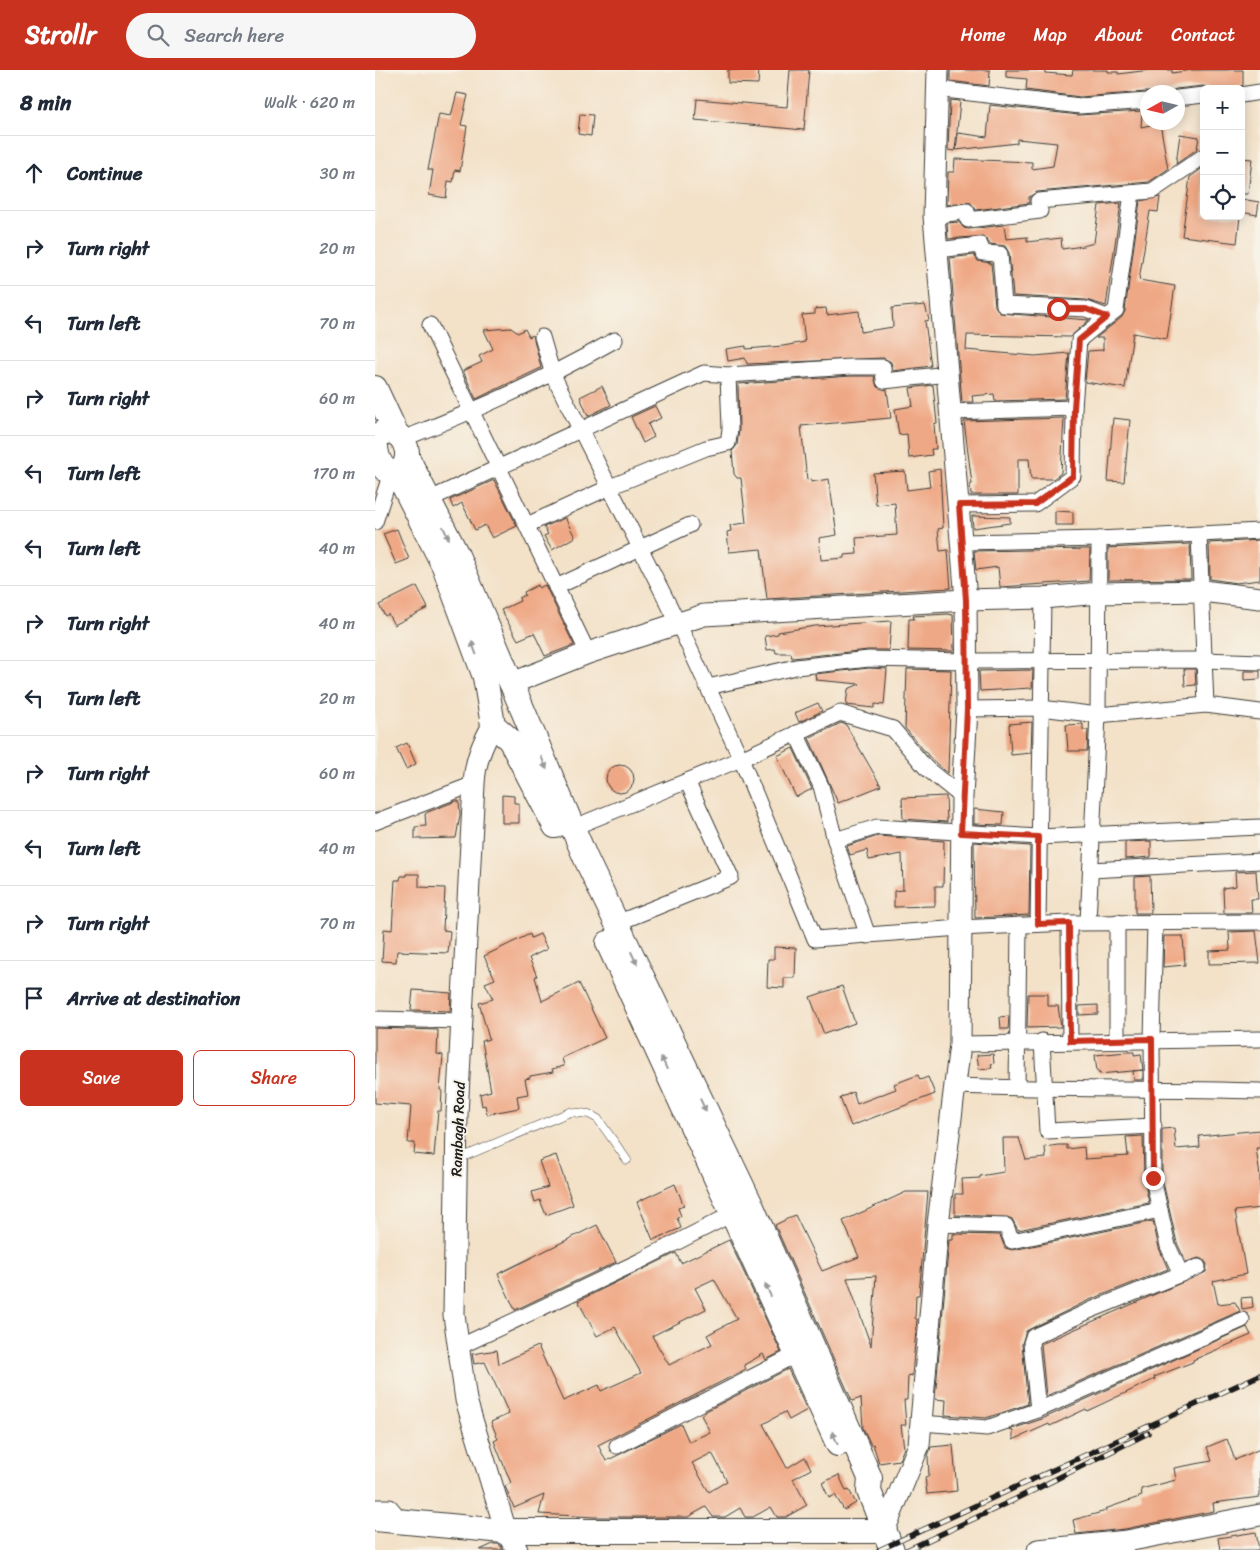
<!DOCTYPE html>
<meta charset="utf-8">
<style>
:root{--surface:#fff;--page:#f6f6f7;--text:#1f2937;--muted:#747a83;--line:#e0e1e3;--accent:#c8321e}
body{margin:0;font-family:Sriracha,sans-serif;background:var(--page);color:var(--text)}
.controls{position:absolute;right:15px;top:15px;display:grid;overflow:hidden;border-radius:8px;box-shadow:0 2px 12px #0003}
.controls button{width:45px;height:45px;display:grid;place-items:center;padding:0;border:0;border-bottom:1px solid var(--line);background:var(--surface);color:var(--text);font:25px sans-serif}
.compass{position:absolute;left:765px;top:15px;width:45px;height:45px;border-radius:50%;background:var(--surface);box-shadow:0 2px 12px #0003;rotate:262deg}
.stop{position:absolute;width:15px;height:15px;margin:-11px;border:4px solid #c8321e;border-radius:50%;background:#fff}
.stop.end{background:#c8321e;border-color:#fff;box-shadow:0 1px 5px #0008}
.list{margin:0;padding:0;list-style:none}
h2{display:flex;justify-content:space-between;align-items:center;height:65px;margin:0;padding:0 20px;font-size:21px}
h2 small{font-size:16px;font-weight:400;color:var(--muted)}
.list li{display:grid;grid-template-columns:32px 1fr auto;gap:15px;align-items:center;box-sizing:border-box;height:75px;padding:0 20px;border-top:1px solid var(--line)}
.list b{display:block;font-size:19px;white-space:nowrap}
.list em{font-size:16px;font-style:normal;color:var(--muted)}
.actions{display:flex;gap:10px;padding:15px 20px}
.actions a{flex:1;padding:11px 0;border:1px solid var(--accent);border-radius:8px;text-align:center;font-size:18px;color:var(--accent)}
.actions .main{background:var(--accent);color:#fff}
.icon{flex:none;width:28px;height:28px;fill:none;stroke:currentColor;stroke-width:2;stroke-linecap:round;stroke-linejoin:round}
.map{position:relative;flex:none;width:885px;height:1480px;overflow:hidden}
header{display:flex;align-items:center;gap:30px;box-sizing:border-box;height:70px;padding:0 25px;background:var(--accent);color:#fff}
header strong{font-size:24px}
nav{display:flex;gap:28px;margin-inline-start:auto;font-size:18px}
.search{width:350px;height:45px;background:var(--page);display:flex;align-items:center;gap:12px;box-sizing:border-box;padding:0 18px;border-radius:28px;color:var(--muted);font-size:19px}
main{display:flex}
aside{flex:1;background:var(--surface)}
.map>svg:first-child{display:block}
</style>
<header>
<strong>Strollr</strong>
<div class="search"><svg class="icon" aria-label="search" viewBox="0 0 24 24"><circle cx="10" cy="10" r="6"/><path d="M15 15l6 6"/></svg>Search here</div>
<nav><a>Home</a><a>Map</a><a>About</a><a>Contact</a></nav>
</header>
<main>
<aside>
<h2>8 min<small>Walk · 620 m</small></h2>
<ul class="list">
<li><svg class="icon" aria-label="ahead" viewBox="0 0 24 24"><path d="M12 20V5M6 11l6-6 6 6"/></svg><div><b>Continue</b></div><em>30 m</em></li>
<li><svg class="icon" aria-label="right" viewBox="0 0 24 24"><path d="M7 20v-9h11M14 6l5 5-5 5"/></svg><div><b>Turn right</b></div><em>20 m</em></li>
<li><svg class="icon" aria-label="left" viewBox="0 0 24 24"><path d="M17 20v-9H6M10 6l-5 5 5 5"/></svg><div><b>Turn left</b></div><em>70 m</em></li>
<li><svg class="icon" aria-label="right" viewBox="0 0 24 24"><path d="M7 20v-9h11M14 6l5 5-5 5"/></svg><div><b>Turn right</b></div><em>60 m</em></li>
<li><svg class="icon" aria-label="left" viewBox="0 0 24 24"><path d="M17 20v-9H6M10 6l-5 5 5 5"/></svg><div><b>Turn left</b></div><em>170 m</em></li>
<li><svg class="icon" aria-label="left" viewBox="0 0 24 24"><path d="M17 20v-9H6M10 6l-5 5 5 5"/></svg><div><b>Turn left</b></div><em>40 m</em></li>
<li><svg class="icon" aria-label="right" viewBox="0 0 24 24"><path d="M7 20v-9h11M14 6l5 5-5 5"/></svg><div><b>Turn right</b></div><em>40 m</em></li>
<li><svg class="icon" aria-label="left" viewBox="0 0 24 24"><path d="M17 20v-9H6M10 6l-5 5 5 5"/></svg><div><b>Turn left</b></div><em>20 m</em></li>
<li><svg class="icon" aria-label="right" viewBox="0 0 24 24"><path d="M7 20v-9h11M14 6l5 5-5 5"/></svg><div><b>Turn right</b></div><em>60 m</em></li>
<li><svg class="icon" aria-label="left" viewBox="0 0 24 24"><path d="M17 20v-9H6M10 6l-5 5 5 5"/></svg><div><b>Turn left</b></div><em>40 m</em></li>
<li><svg class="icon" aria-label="right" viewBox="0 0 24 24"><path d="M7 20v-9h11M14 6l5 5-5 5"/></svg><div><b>Turn right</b></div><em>70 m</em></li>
<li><svg class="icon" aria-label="arrive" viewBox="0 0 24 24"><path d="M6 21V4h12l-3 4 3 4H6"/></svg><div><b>Arrive at destination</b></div></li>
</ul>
<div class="actions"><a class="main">Save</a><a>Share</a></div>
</aside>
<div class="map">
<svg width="885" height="1480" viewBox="0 0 885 1480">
<rect width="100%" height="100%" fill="#f7f3e8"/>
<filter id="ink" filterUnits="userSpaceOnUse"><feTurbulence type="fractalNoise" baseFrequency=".02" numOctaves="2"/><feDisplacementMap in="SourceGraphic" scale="10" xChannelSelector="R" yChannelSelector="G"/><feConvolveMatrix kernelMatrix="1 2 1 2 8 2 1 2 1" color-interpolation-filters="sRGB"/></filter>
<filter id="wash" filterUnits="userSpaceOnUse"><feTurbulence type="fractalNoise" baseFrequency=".0096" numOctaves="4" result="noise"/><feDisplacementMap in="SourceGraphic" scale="20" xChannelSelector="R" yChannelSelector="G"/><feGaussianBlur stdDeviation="1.12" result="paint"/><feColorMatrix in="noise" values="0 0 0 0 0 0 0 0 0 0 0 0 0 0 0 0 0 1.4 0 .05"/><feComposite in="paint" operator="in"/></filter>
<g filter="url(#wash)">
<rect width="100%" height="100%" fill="#f3e1c8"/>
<g id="blocks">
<g fill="#efa885" fill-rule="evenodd">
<polygon points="353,0 384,0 383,14 353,13"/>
<polygon points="415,0 434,0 429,60 320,50 322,29 412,37"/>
<polygon points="575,0 615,0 614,16 575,11"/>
<polygon points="631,0 670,0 670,3 697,5 698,0 733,0 733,2 743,2 743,4 775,0 797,0 797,3 817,0 868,0 868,15 859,19 836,19 828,16 801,19 795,22 771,22 705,27 651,20 652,9 631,7"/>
<polygon points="82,23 93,25 86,55 92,56 85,101 80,100 78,112 73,111 71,128 54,125 58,100 53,100 64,44 76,46"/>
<polygon points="575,30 585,31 580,81 573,80"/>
<polygon points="615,35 704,45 767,41 766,57 785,53 793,99 774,112 662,122 654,127 654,133 601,140 595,132 572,135 573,102 579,102 580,89 657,92 657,99 678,96 682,73 642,69 642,73 581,80 583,63 612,67"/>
<polygon points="205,44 218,45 216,66 203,64"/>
<polygon points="805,64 824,67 822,79 801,94"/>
<polygon points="866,88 877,89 873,124 866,124"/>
<polygon points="829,97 829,146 865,146 862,173 807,166 815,107"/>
<polygon points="785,127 783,142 775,141 764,210 800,216 792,269 758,263 750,318 710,312 713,281 728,280 728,268 721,268 747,247 750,241 765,131"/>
<polygon points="866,129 884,132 882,145 866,142"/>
<polygon points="746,133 731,236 711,230 638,226 634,183 630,176 615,174 608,166 573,169 572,153 584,152 589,158 594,159 629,155 631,169 652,167 652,172 686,168 687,179 708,176 719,173 724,135"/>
<polygon points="599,185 603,191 616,193 620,236 625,243 714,250 695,267 592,265 591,280 660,286 694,283 690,329 620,331 619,324 597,326 598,332 587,332 575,188"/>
<polygon points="550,235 554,250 550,251 556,296 518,301 516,292 508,288 372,294 370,288 353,291 351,279 371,276 371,279 408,276 430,272 427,245 440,244 440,239 451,238 452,245 484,241 486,262 518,257 517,238"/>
<polygon points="136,258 143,263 150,259 154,267 158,265 166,298 101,329 88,301 107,292 104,286 118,279 109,260"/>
<polygon points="476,306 499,306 502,317 512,320 516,348 426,356 432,410 436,409 436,412 454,409 462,465 444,468 446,490 469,488 469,485 482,484 481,468 522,465 520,433 501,435 498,403 530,401 532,420 555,417 553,401 565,399 568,458 563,459 565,481 573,480 576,518 392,529 386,479 354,482 352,462 356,461 355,455 371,453 366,408 362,408 359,404 357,381 362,375 364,360 363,314"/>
<polygon points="558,315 562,353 559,354 561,379 556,379 557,385 534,388 532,364 524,365 520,339 538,336 535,318"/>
<polygon points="227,316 236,335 213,346 205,327"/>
<polygon points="280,336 286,348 273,354 279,367 268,373 256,347"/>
<polygon points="689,348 686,403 678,409 656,409 654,389 643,389 643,425 596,425 595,415 597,414 589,351"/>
<polygon points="738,348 755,350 749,412 733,411"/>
<polygon points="119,410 142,456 117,468 110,455 100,460 87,433 78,438 75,430"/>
<polygon points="680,441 698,442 698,455 680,455"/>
<polygon points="597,446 635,447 635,453 598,458"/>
<polygon points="190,448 200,467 177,480 169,466 173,464 169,457"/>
<polygon points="22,459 34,489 21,494 8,464"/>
<polygon points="885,470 885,510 861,513 835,509 834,473"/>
<polygon points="815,474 816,509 733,510 733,478"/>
<polygon points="715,479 714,511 625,517 623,497 601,500 599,481"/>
<polygon points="163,515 164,518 170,515 199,575 170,586 159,563 143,570 126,540 145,531 144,528 150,525 149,522"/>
<polygon points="42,516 53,538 19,555 13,544 10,546 4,535"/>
<polygon points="573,544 578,545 579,581 533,580 534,549 539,549 538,546"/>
<polygon points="516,551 514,580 493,580 417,588 416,583 401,583 400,579 392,580 390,566 403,564 403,562 440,556"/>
<polygon points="494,598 512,599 509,635 500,634 499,638 471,635 473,619 485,614 441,610 440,604"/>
<polygon points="532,599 576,600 573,703 558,691 530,658"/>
<polygon points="809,599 820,599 821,615 810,616"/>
<polygon points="658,600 657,618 605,621 604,601"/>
<polygon points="869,601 885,601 885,609 869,610"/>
<polygon points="443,633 447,641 424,652 420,643"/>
<polygon points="657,652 656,683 636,685 634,654"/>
<polygon points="466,653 471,655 506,716 463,733 434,668"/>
<polygon points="708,654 708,660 713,660 712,681 693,681 691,655"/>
<polygon points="32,673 41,694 31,699 21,678"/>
<polygon points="418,678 437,719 421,727 402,686"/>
<circle cx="245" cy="709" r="14"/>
<polygon points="127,725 139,726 139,733 144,733 144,753 127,753"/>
<polygon points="571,726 572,752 528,749 527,728"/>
<polygon points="81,731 84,731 85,745 81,768 40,769 40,757 51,756 50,744 53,742"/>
<polygon points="599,739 629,742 628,755 599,754"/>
<polygon points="503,766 569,771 568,816 560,816 560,836 519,837 519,821 528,820 527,784 494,790 492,780 475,785 472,776"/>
<polygon points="776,771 776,787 750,789 750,772"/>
<polygon points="599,772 655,776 654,845 600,848"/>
<polygon points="881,801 883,829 876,829 877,843 849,843 848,818 861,816 860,802"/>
<polygon points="31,804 44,804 44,817 70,818 68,860 75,861 73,883 22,881 21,892 7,891 9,859 17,860 20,810 25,810 26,806 31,806"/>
<polygon points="775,806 776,843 760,843 760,807"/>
<polygon points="881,861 885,893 834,894 834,881 855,880 854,862"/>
<polygon points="155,864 156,868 165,864 172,879 154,888 162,906 160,907 167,931 204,913 230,968 187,988 189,996 177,999 178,1002 155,1006 155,1008 150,1009 153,1024 142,1026 144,1038 112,1044 110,1035 107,1036 105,1024 116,1021 107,971 114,969 104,933 118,929 110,913 120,909 109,886"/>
<polygon points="789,866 808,866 810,895 788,897"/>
<polygon points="399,877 421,878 420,908 409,908 409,918 392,917 393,889 399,889"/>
<polygon points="467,916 480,953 449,964 435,927"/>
<polygon points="38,920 76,923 75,941 36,940"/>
<polygon points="653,924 673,924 673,936 683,936 686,957 652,958"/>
<polygon points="723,935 723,944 704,945 704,936"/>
<polygon points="634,946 633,959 626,959 625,947"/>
<polygon points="0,958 63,960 62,984 68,985 65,1020 67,1020 66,1041 63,1041 59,1086 39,1084 40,1073 33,1073 36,1036 0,1033"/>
<polygon points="752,982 759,982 759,985 766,984 768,1000 724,1004 724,1001 722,1002 720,985"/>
<polygon points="618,984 619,993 616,994 617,998 604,999 602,985"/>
<polygon points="768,1000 768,1010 759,1010 758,1001"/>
<polygon points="543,1005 545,1010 553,1007 560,1024 476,1056 465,1028 478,1022 482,1034 521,1019 519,1014"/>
<polygon points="799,1058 801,1079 825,1077 824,1066 885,1060 885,1078 881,1078 885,1106 885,1138 860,1141 871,1204 838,1211 843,1234 860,1232 865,1241 671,1326 666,1274 831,1202 832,1194 829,1190 824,1188 811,1192 802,1173 787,1108 787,1061 788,1059"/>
<polygon points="768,1066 769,1109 774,1133 643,1160 637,1149 632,1147 580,1145 580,1124 588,1124 587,1109 605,1108 605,1106 629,1102 628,1068 644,1068 651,1090 671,1088 670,1077 683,1075 692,1075 692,1079 709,1077 710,1089 753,1086 751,1067"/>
<polygon points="181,1085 198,1135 171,1145 165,1130 160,1132 157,1122 173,1117 164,1091"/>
<polygon points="300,1114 309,1136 303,1138 306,1146 302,1148 306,1158 278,1170 262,1132"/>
<path d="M531 1122H553L544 1225H541L540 1248 542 1249 537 1306 533 1305 532 1330H529L531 1355H526L529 1378 524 1390 504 1393 498 1374 496 1375 488 1358 486 1328 477 1331 400 1155 420 1145 447 1201 484 1187 468 1151ZM501 1206 496 1276 472 1208Z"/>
<polygon points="778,1151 784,1178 793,1199 712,1231 651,1261 647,1274 653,1334 611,1348 570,1345 571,1330 560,1329 574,1170 578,1170 578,1164 625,1165 630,1178 638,1180"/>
<polygon points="222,1155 241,1192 140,1240 123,1204"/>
<path d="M354 1170 406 1282 391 1290 388 1284 369 1295 371 1299 223 1375 231 1391 306 1354 314 1372 335 1362 326 1345 331 1341 413 1299 432 1340 414 1350 410 1342 388 1354 412 1398 430 1387 436 1399 418 1409 432 1435 411 1447H402L396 1437 378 1447H370L365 1438 350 1447H338L331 1437 313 1447H220L164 1444 169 1425 139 1438 130 1416 136 1413 119 1371 123 1369 116 1352 134 1344 110 1292 99 1294 97 1284 122 1280 124 1294 163 1276 188 1331 224 1315 226 1321 266 1303 240 1257 222 1266 203 1231 301 1183 306 1193ZM339 1209 362 1249 332 1265 337 1274 294 1295 277 1266 331 1239 320 1218ZM337 1383 352 1411 334 1422 317 1393Z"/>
<polygon points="877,1227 878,1237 867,1239 866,1228"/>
<polygon points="872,1257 876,1265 818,1290 818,1292 779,1307 780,1309 712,1341 711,1339 675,1356 674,1354 638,1370 638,1361 634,1360 667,1349"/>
<polygon points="852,1369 860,1390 885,1379 885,1427 838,1433 839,1441 750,1459 701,1464 698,1450 731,1441 730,1439 767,1426 766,1419 801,1410 799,1398 837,1391 832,1377"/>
<polygon points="578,1375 582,1421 552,1424 550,1407 554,1406 553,1386 556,1377"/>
<polygon points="464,1405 471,1421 474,1420 481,1433 469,1440 460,1425 454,1428 447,1413"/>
<polygon points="881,1462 884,1480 845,1480 843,1468"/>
<polygon points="118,1474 124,1474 128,1480 105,1480"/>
</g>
</g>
</g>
<g filter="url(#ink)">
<use href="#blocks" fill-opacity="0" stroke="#3c3a36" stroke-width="1"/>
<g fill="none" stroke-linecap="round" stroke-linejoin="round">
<defs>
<polyline id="lane" points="83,1089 195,1042 214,1044 223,1049 252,1090"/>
<g id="street">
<polyline points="562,19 705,36 772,31"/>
<polyline points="866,25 885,22"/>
<polyline points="802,28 829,25"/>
<polyline points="559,146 592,141 593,150 665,141 663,131 777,121 829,86"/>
<polyline points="562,180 605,175 608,183 625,184 629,235 711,239 732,247"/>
<polyline points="55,255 213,583"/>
<polyline points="167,267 178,305 303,553 366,689 440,869 585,858 694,853 885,852"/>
<polyline points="576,342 699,338"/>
<path d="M27 369C101 341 171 309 240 270"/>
<polyline points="55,429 329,303 353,305 476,297 508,297 509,311 573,304"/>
<polyline points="584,435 660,434 698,406 699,338 704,270 741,240 757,123"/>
<polyline points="0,452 16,403"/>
<polyline points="152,455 235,417 331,378 353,373 355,359 353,305"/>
<polyline points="824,465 831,635"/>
<polyline points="587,472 724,469 885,461"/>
<polyline points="181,517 315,455"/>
<polyline points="333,617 421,597 494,589 592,591 829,590 885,592"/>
<polyline points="592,639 666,638 723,645 831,635 885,642"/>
<polyline points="421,663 446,716 460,770 493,866"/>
<polyline points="0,752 99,714"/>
<polyline points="197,758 366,689 465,643 518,659 551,698 587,727"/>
<polyline points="460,770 502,757 663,767 885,757"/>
<polyline points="716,800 885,791"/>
<polyline points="713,852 723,645 724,469"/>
<polyline points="242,853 356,807 312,711"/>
<polyline points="694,853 695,971"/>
<polyline points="663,854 668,528"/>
<polyline points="780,854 777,969 778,1109 793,1176 806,1204 823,1197"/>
<polyline points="0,949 88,951"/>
<polyline points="742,970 742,852"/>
<polyline points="667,971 672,1061 779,1056"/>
<polyline points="585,974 885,969"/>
<path d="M582 1016C683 1020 784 1018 885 1021"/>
<polyline points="642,1018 644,855"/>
<polyline points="563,1154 631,1156 637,1171 785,1140"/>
<polyline points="84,1277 265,1191 359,1143"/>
<polyline points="663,1340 656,1273 658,1267 716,1240 806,1204"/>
<polyline points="546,1353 612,1358 663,1340 867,1250"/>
<polyline points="242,1376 422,1284"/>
<polyline points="0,1437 15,1437 27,1451 24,1452"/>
</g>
<g id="secondary">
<polyline points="135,614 213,583 329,545 591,530 668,528 724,523 827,521 885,528"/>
<path d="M118 655C107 675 100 691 99 714L82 1045 79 1245 91 1330 131 1461 142 1480"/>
<polyline points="509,1461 544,1375 563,1154 585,974 587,727 592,639 591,530 559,146 563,0"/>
<polyline points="663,1480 752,1471 885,1445"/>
</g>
<g id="primary">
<polyline points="0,318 21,363"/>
<path d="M15 361C33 366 39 392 22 403 4 403 0 383 1 367L7 363Z"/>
<polyline points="33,389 82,485 211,789 377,1137 495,1408 494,1421 517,1480"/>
<polyline points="22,403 69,496 110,607 118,655 135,670 180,756"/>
<polyline points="233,873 463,1374"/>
<polyline points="0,1449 128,1461 509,1461"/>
</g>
</defs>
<use href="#lane" stroke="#3c3a36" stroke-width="9"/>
<use href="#street" stroke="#3c3a36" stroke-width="17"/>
<use href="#secondary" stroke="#3c3a36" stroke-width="23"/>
<use href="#primary" stroke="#3c3a36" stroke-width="26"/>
<use href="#lane" stroke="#fff" stroke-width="8"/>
<use href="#street" stroke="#fff" stroke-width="15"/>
<use href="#secondary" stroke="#fff" stroke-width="21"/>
<use href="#primary" stroke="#fff" stroke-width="24"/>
<defs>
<g id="rail">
<polyline points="504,1480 885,1305"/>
<polyline points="532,1480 641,1429 773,1363"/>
</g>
</defs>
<use href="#rail" stroke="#1c1c1c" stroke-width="5.5"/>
<use href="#rail" stroke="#f7f3e8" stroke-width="4" stroke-dasharray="11" stroke-linecap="butt"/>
</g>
<defs><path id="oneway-solid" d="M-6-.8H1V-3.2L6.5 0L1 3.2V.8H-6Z" transform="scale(1.25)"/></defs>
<g fill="#999">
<use href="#oneway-solid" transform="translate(71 463) rotate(64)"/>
<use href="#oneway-solid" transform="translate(99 578) rotate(-110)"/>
<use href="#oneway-solid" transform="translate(169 693) rotate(67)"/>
<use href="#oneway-solid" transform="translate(259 888) rotate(65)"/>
<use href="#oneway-solid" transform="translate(289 993) rotate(-115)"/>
<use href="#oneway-solid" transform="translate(328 1035) rotate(65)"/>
<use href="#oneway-solid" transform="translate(393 1220) rotate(-114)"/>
<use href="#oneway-solid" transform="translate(460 1368) rotate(-114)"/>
</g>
</g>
<g fill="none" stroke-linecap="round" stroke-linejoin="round" filter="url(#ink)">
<polyline stroke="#c8321e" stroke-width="6" points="683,239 711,239 732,247 704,270 699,338 698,406 660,434 584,435 591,530 592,639 586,763 663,767 663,854 694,853 695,971 777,969 778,1108"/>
</g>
<g text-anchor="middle" stroke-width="4" stroke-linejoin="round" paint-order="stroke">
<g font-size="15" fill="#1c1c1c" stroke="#f7f3e8">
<text transform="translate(83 1059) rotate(-88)" y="5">Rambagh Road</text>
</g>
</g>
</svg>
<div class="controls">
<button>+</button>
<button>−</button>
<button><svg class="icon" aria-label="locate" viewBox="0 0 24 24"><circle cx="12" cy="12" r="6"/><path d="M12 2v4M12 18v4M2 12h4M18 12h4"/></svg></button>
</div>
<svg class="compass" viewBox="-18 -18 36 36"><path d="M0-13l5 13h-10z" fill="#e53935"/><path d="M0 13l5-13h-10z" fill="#747a83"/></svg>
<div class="stop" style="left:683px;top:239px"></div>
<div class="stop end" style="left:778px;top:1108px"></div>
</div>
</main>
